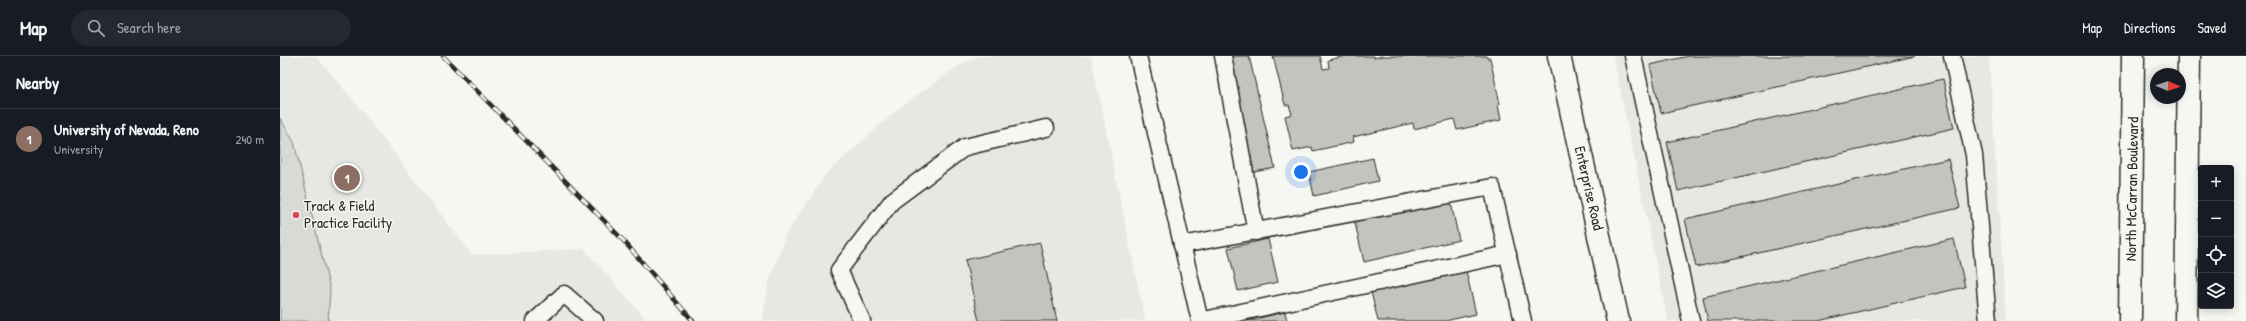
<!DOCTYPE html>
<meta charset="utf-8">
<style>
:root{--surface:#171b24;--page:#242831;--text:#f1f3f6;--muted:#9ea1a6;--line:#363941;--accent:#db2777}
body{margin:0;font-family:"Patrick Hand",sans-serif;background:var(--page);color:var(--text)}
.controls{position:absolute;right:12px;bottom:12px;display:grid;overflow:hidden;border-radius:4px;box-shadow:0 2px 10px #0003}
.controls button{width:36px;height:36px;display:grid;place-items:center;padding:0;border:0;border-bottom:1px solid var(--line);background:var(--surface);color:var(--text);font:20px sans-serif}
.compass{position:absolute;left:1870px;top:12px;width:36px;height:36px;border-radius:50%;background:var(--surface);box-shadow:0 2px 10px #0003;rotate:92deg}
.you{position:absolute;left:1021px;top:116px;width:14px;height:14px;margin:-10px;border:3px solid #fff;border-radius:50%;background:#1a73e8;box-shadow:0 0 0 6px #1a73e833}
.badge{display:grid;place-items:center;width:26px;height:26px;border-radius:50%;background:var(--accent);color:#fff;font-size:13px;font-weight:700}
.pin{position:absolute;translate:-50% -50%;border:2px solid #fff;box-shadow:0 1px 4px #0006}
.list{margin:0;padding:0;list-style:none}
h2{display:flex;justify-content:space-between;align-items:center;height:52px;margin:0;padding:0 16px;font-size:17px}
h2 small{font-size:13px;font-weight:400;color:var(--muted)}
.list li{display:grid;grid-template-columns:26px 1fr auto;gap:12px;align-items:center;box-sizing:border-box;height:60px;padding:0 16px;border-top:1px solid var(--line)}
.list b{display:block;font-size:15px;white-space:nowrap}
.list p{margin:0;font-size:13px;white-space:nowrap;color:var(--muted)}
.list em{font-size:13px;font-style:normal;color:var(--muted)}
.icon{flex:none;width:22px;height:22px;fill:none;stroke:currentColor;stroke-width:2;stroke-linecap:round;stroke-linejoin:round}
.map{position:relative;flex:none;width:1966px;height:265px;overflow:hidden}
header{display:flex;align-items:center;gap:24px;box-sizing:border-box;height:56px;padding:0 20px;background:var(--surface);border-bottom:1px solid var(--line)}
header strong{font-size:19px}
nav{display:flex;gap:22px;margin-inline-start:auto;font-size:14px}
.search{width:280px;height:36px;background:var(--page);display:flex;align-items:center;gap:10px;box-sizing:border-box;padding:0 14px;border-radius:22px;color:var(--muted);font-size:15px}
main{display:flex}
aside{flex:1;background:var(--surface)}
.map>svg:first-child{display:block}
</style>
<header>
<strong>Map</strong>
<div class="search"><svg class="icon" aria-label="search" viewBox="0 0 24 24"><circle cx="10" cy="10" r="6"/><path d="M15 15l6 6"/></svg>Search here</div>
<nav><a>Map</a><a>Directions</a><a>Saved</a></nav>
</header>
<main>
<aside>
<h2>Nearby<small></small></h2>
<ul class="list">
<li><span class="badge" style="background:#8d6e63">1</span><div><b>University of Nevada, Reno</b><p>University</p></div><em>240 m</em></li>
</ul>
</aside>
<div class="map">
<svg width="1966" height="265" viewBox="0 0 1966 265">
<rect width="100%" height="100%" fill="#f6f6f2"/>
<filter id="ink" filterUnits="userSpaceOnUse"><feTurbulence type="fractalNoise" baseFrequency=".025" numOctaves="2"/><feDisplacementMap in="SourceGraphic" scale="8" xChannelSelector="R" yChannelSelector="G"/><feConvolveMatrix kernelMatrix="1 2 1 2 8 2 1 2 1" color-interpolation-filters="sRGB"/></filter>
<g filter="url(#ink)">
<g fill="#e7e7e3">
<polygon points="0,0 36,0 74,45 192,199 304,193 368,265 0,265"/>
<polygon points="699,0 811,0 865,265 482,265 489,226 506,178 546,118 618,53 681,8"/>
<polygon points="1333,0 1709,0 1726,265 1388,265"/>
</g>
<polygon fill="#d9d9d5" stroke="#828280" points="0,62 14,86 50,233 48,265 0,265"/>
<g fill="#c3c3c0" stroke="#2b2b2b">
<polygon points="946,0 969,0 995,112 974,116"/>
<polygon points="993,0 1040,0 1043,13 1049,12 1048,4 1066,0 1094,0 1094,2 1102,0 1206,0 1207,2 1210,2 1220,48 1218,49 1221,64 1177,74 1174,63 1134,73 1133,67 1073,81 1074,86 1033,95 1032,91 1013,95 1005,60 1012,58 1009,49 1005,49"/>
<polygon points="1409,0 1635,0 1381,57 1370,9"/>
<polygon points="1663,23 1674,72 1398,135 1387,86"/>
<polygon points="1093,102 1098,125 1034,140 1029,116"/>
<polygon points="1668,103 1680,152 1416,211 1405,163"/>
<polygon points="1170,142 1179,184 1084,206 1074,163"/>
<polygon points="988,183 998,226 958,235 948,192"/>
<polygon points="1674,183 1685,231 1538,265 1428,265 1423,241"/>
<polygon points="760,187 777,265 699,265 685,204"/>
<polygon points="1186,215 1196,258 1165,265 1098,265 1091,236"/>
<polygon points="1005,256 1007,265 966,265"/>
</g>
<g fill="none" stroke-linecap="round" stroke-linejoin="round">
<defs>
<g id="service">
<polyline points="858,0 920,265"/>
<polyline points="943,0 976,176"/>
<polyline points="1353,0 1411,265"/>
<polyline points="1672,0 1694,99 1708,265"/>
<polyline points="902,189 1212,131 1243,265"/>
<polyline points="255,265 284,238 315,265"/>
<polyline points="582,265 559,214 612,145 685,91 766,72"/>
<polyline points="920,265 1228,198"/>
</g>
<polyline id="tertiary" points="1279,0 1338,265"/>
<g id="primary">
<polyline points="1850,265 1853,0"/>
<polyline points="1906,265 1909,0"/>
</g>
</defs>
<use href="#service" stroke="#2b2b2b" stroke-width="19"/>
<use href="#tertiary" stroke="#2b2b2b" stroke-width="25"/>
<use href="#primary" stroke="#2b2b2b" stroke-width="25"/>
<use href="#service" stroke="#f6f6f2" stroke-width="16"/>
<use href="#tertiary" stroke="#f6f6f2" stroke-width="22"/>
<use href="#primary" stroke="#f6f6f2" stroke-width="22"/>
<defs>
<polyline id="rail" points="163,0 342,183 413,265"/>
</defs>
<use href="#rail" stroke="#2b2b2b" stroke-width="4.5"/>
<use href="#rail" stroke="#f6f6f2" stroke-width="3" stroke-dasharray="9" stroke-linecap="butt"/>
</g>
</g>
<circle fill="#d1495b" stroke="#f6f6f2" stroke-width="1.5" cx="16" cy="159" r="4"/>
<g text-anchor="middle" stroke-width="3" stroke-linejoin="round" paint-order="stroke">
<g font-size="15" fill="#2b2b2b" stroke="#f6f6f2">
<text transform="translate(1309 132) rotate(77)" y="5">Enterprise Road</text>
<text transform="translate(1852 133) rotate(-89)" y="5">North McCarran Boulevard</text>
</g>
<g font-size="15" fill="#2b2b2b" stroke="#f6f6f2" text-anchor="start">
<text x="24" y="155">Track &amp; Field<tspan x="24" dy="17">Practice Facility</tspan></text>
</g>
</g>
</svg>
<div class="controls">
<button>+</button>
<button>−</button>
<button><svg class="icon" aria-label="locate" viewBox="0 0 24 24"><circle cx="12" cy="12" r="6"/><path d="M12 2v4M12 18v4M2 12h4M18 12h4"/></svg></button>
<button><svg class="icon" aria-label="layers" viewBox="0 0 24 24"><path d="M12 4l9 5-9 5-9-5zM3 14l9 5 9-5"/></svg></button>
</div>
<svg class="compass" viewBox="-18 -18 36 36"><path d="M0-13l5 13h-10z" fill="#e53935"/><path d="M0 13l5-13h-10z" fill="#9ea1a6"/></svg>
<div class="you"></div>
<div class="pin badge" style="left:67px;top:122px;background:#8d6e63">1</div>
</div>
</main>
